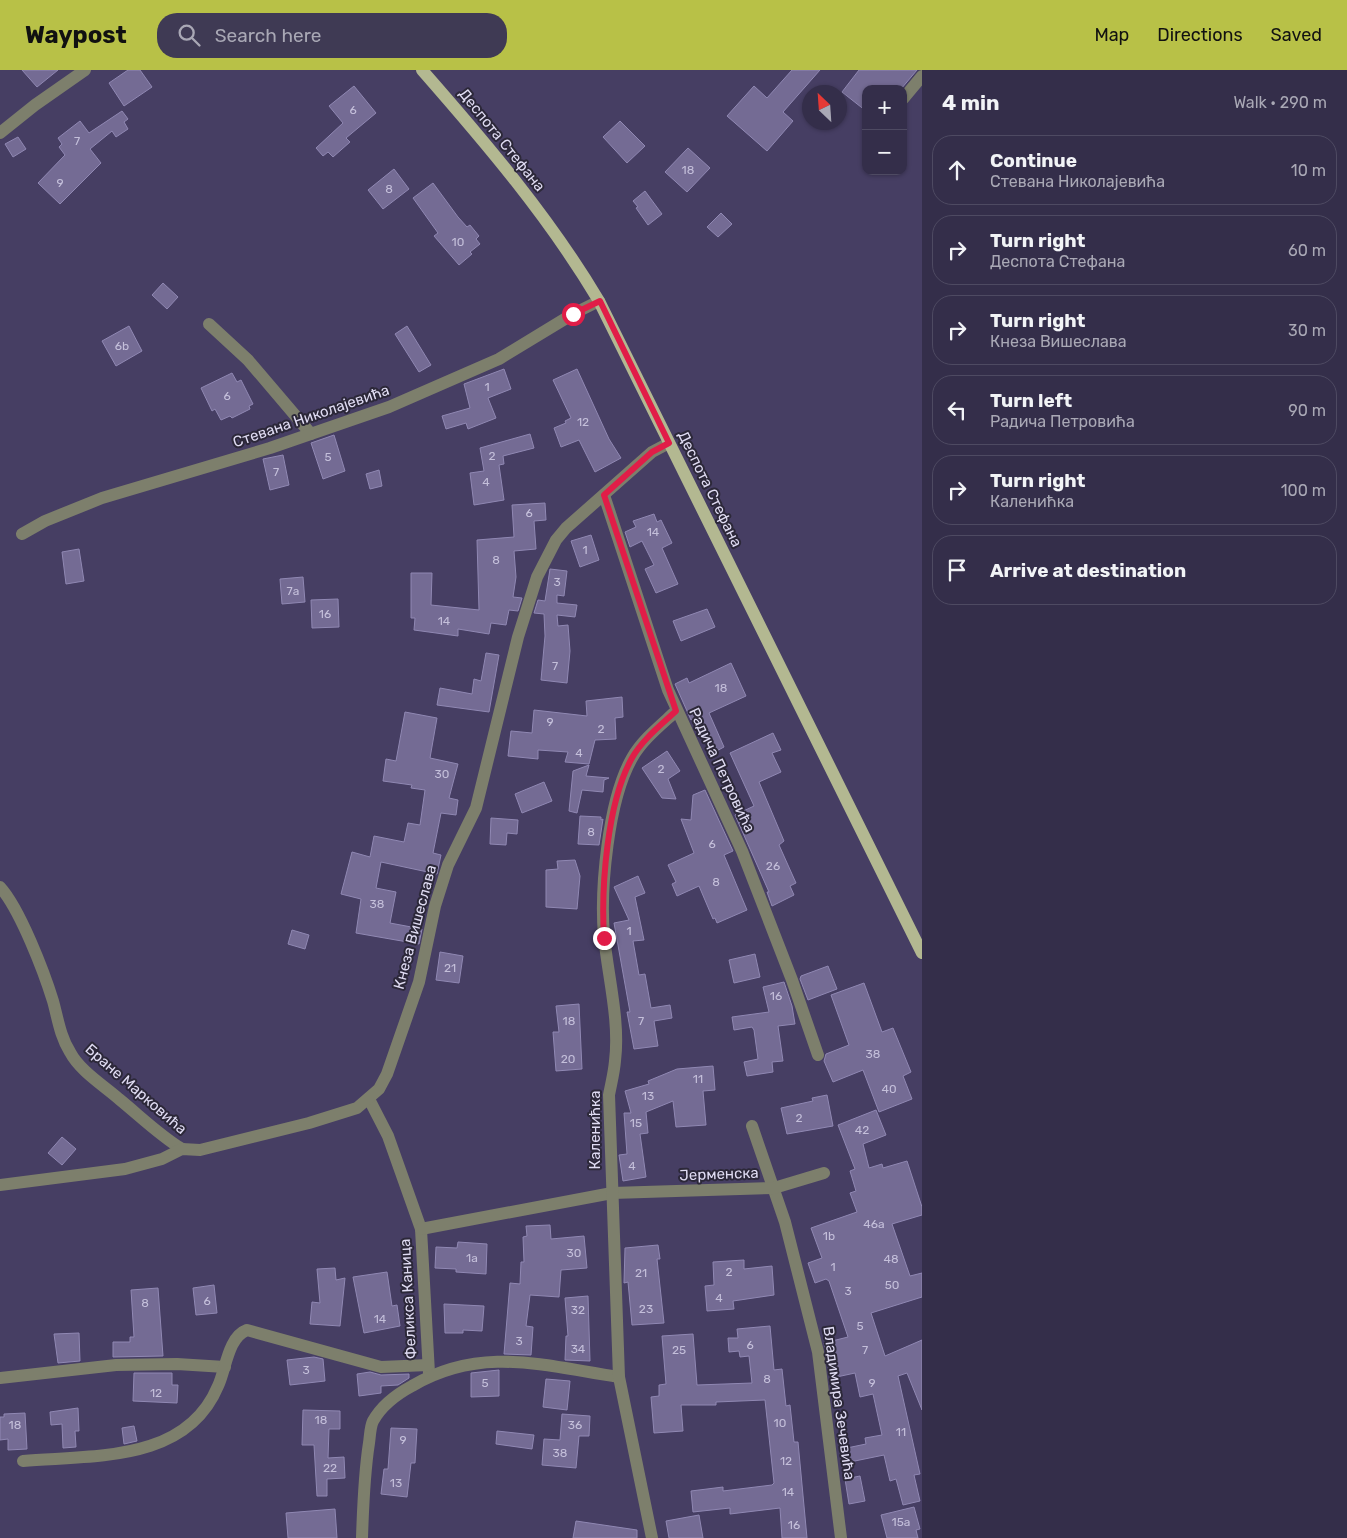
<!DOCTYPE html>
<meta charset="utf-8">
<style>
:root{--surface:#342e4a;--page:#3f3a54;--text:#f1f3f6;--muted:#a9a8b5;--line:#4e4a62;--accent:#b8c147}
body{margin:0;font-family:Rubik,sans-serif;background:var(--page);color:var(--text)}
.controls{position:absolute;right:15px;top:15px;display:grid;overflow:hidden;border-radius:10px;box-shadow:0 1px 4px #0004}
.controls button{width:45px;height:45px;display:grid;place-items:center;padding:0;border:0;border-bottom:1px solid var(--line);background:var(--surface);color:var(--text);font:25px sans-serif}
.compass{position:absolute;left:802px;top:15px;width:45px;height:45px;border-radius:50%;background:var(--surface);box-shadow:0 1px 4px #0004;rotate:335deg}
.stop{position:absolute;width:15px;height:15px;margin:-11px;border:4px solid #e11d48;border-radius:50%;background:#fff}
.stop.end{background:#e11d48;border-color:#fff;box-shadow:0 1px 5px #0008}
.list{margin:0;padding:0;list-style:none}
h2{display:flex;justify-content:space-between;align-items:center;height:65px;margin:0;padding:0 20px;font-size:21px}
h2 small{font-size:16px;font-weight:400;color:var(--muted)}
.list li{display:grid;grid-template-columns:32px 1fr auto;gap:15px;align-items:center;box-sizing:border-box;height:70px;margin:0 10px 10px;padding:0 10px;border:1px solid var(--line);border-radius:20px}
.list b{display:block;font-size:19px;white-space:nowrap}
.list p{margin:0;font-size:16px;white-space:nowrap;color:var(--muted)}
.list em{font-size:16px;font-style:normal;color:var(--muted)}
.icon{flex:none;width:28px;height:28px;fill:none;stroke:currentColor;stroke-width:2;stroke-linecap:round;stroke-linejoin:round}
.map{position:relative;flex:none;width:922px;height:1468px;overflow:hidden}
header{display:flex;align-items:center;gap:30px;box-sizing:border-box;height:70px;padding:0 25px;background:var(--accent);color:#111}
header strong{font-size:24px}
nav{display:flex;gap:28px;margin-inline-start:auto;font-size:18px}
.search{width:350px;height:45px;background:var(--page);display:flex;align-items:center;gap:12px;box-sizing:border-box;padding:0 18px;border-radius:20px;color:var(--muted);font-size:19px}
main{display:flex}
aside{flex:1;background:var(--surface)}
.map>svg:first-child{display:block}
</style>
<header>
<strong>Waypost</strong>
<div class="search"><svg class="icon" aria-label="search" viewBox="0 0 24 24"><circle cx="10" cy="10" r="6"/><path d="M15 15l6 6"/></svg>Search here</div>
<nav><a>Map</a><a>Directions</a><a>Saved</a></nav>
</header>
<main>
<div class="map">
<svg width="922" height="1468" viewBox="0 0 922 1468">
<rect width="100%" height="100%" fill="#463e63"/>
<g fill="#746b94" stroke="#9088b3">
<polygon points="22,0 58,0 37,17"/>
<polygon points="128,0 140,0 152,17 124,36 109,13"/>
<polygon points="792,0 820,0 783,42 793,51 767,81 727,46 754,16 767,28"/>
<polygon points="859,0 917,0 901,19 866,19 866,41 842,22"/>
<polygon points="354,16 376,43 346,68 350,72 333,87 328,82 323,86 316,78 343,53 329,36"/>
<polygon points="122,41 128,49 124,52 128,59 116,67 112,61 90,79 101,93 60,134 38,113 65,85 59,77 62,74 58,68 80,51 89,63"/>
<polygon points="620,51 645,76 627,93 603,67"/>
<polygon points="18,67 26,79 13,87 5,74"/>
<polygon points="688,78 710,98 687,122 665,102"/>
<polygon points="394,99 409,119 383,139 368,120"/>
<polygon points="433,113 458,147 467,157 470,155 479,166 476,169 480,174 470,182 472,184 459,195 434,166 438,163 413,128"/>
<polygon points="645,121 662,144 648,155 636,138 638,137 633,131"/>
<polygon points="721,143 732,154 718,167 707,157"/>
<polygon points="163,213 178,227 167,239 152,225"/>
<polygon points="129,256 142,281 116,296 102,271"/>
<polygon points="407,256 431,295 419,302 395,264"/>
<polygon points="504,299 511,319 488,328 496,348 468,359 466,353 446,359 442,346 470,338 464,314"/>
<polygon points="577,299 609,369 621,388 595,402 579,370 561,377 554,358 566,353 565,351 571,348 553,310"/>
<polygon points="232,303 237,312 241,310 253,334 249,336 250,339 232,348 230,346 221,350 215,339 212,341 201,318"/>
<polygon points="530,364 534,378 503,386 504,394 499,395 504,430 474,435 470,403 484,401 480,378"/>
<polygon points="334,365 345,401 323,409 311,373"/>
<polygon points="283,385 289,415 270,420 263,389"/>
<polygon points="379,400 382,416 370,419 366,404"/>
<polygon points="545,433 546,450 534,451 536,479 514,481 516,507 513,527 522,528 518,541 509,540 506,555 491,553 489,564 458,559 458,566 414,560 415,548 411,548 411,503 432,503 431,535 479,540 477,470 514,467 512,435"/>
<polygon points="654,444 657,452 661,450 672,473 662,478 678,514 656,523 645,499 654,495 642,471 630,477 625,462 636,457 633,451"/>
<polygon points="591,465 599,490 580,497 571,471"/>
<polygon points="79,479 84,511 66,514 62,482"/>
<polygon points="550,499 567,501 564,526 557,525 557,533 577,535 575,547 557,545 558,556 568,555 570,581 567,613 541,610 545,566 544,544 534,543 538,530 545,531"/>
<polygon points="303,507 305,532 282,534 280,509"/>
<polygon points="338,529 339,557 312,558 311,530"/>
<polygon points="707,539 715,557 681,571 673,551"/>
<polygon points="486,583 499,585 489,642 437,635 440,618 472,624 474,609 481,611"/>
<polygon points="731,593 746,626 709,643 724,677 711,684 694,648 691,650 675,614 687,608 689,613"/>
<polygon points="622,627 623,647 615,648 616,669 595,670 589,694 565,692 568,682 538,680 538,689 508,686 511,661 532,663 534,640 587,646 586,631"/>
<polygon points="405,642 437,648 430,688 458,694 449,728 458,730 456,745 441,743 433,783 441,785 437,804 381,792 376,818 396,822 390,853 422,859 419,874 356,863 361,829 341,824 352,782 370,787 374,766 404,772 408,753 420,755 425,720 411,718 412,715 383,711 386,689 396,691"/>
<polygon points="773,663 781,680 772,683 781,702 759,712 784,771 779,775 796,813 790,816 794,825 772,836 767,822 769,822 735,745 754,736 730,683"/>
<polygon points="667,681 680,701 668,709 676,729 662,728 642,698"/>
<polygon points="589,695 586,706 609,708 604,710 603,722 582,720 577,743 569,741 573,701"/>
<polygon points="544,712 552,731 522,743 515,724"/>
<polygon points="705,720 733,781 724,785 747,840 717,853 715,848 713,849 699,816 677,826 672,814 676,812 668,795 694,783 681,749 691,750 693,725"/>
<polygon points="580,746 601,747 601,750 603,749 599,775 578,774"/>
<polygon points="491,748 518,750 517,764 507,763 506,775 490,774"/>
<polygon points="575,790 580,806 577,839 546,837 546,800 558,799 557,791"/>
<polygon points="638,806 645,823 635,827 644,870 633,871 639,905 645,904 651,938 670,935 672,948 654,951 658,976 634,979 627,942 630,942 614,853 629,850 614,817"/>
<polygon points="292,860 309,865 305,879 288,874"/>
<polygon points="440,882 463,886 459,913 436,910"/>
<polygon points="755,884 760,907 734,913 729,890"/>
<polygon points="828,896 837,919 808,930 800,909 801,906"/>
<polygon points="784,912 792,936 795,954 778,956 783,991 772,992 773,1002 747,1006 744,992 758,989 754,960 752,957 734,960 732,947 769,942 763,917"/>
<polygon points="864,913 882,962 893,958 911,1002 903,1006 912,1029 879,1042 863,1000 833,1012 824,991 826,984 849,975 831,925"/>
<polygon points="579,934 582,999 556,1001 553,962 559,962 556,936"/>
<polygon points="713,996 715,1020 703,1021 706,1055 676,1057 673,1031 646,1042 648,1063 640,1064 646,1107 623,1111 619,1085 627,1084 624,1043 631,1043 625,1021 649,1014 648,1011 677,999"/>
<polygon points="827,1025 833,1056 787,1064 781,1038 813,1031 812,1028"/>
<polygon points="876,1040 886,1065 863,1074 869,1098 882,1094 883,1098 907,1091 922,1137 922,1145 892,1154 910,1206 922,1203 922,1227 871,1243 885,1286 922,1270 922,1340 907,1303 898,1306 920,1404 914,1405 920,1431 903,1435 896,1409 890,1411 884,1385 845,1393 842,1379 866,1374 865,1368 882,1365 873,1324 860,1327 855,1303 832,1308 824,1273 848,1267 829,1211 826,1209 815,1213 808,1193 822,1188 811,1158 857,1142 850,1123 856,1121 850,1101 855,1099 838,1055"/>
<polygon points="62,1067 76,1079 62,1095 48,1083"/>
<polygon points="550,1155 551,1169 584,1166 587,1198 561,1200 559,1227 530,1225 526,1256 533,1257 531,1285 504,1284 510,1213 520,1214 521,1192 524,1192 523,1167 527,1166 526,1156"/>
<polygon points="458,1172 487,1174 486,1204 456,1202 456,1199 435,1198 436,1177 457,1178"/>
<polygon points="658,1175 660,1189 657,1189 664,1253 632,1255 628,1212 624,1213 625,1178"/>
<polygon points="744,1190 744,1199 772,1196 774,1225 733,1231 734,1239 707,1241 705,1216 714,1215 713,1192"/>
<polygon points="335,1198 336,1210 345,1208 340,1256 310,1254 312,1232 320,1233 317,1199"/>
<polygon points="387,1202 392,1236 397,1235 400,1256 364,1263 353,1207"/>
<polygon points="214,1215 217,1243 196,1245 193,1218"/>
<polygon points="158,1218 163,1286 113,1287 113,1272 130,1272 130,1267 134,1267 131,1220"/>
<polygon points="588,1226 590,1291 565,1290 566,1266 568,1266 565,1228"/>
<polygon points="444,1234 484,1236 482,1261 463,1260 463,1263 445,1263"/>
<polygon points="770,1256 774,1300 782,1299 786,1336 790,1335 794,1372 798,1372 807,1468 782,1468 780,1438 730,1444 730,1438 693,1442 691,1421 723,1417 723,1421 772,1415 774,1413 765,1330 716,1332 716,1335 681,1335 683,1361 654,1363 651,1327 659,1326 659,1315 666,1314 662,1266 693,1264 697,1315 752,1313 749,1286 740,1287 739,1281 729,1282 728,1268 738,1268 737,1259"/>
<polygon points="79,1263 80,1291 58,1293 54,1264"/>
<polygon points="314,1287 323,1289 325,1311 290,1315 287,1290"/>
<polygon points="499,1300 499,1326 471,1327 471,1303"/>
<polygon points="370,1302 381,1305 409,1304 409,1308 398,1315 381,1316 381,1323 359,1326 357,1304"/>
<polygon points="134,1303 172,1303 172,1315 178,1315 177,1333 133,1331"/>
<polygon points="546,1309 570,1311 567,1340 543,1337"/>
<polygon points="78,1338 79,1361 75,1361 76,1377 63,1378 62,1354 51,1355 50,1342"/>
<polygon points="303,1340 340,1341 340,1359 329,1359 328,1388 344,1387 345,1408 327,1409 327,1426 317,1426 314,1375 302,1375"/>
<polygon points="25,1343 27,1379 8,1380 8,1369 0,1370 0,1347 4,1347 4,1344"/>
<polygon points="562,1344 590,1346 589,1366 579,1366 576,1398 542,1395 544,1369 560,1370"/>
<polygon points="134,1356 137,1371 124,1374 122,1358"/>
<polygon points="391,1358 417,1359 415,1393 411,1393 407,1427 381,1424 384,1399 388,1399"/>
<polygon points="497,1361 534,1365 532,1379 496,1374"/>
<polygon points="860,1406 865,1431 849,1434 845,1409"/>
<polygon points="914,1437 920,1459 916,1460 918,1468 887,1468 881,1445"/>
<polygon points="335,1439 337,1468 288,1468 286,1443"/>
<polygon points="699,1445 703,1468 669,1468 666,1451"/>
<polygon points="576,1451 637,1460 637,1468 573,1468"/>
</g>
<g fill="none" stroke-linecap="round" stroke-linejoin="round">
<g stroke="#7d7f6c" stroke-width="12">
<polyline points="903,29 922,6"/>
<polyline points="0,63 35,35 85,0"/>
<polyline points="209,254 248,290 311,364"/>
<polyline points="604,425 668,620 742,781 792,910 818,985"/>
<polyline points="22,464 45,451 102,428 270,378 389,337 499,289 573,244 599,231"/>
<path d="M0 817C20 839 44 902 53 931 58 949 60 966 70 982 80 1001 103 1015 119 1029 140 1046 159 1065 182 1079"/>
<polyline points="369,1029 388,1066 421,1159 429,1303"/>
<polyline points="752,1056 785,1152 818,1282 841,1468"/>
<polyline points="0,1115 125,1099 162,1089 182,1079 200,1080 309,1053 357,1038 379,1019 387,1004 419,912 435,836 448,795 476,738 518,567 537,507 556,470 566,458 652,382 669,373"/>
<polyline points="421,1159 612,1123 774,1118 824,1103"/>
<polyline points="0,1308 116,1295 177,1294 225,1297"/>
<path d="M23 1391C93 1385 186 1393 218 1316 226 1299 228 1267 247 1260L381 1297 428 1295"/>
<path d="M362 1468C363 1436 364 1405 369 1373 370 1367 370 1357 373 1351 382 1335 397 1324 412 1316 482 1275 544 1296 619 1307"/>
<path d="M652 1468 619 1307 609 1025C611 1014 614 1003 615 991 620 951 608 907 604 866 600 819 608 730 632 688 642 670 661 655 676 641"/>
</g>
<path stroke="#b3b891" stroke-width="12" d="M422 0C486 73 549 147 599 231L922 883"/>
</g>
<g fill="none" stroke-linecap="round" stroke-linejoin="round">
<path stroke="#e11d48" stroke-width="6" d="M573 244 600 231 669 373 652 382 604 425 676 641C661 655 642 670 632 688 607 732 601 817 604 868"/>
</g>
<g text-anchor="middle" stroke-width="4" stroke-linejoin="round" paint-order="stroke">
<g font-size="12" fill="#c4bfda">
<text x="353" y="44">6</text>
<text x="77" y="75">7</text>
<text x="688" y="104">18</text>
<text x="60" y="117">9</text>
<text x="389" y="123">8</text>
<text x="458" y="176">10</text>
<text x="122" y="280">6b</text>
<text x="487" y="321">1</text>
<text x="227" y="330">6</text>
<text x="583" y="356">12</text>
<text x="492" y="390">2</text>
<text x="328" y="391">5</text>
<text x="276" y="406">7</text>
<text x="486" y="416">4</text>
<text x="529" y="447">6</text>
<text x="653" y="466">14</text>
<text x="585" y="484">1</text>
<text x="496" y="494">8</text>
<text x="557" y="516">3</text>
<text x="293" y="525">7a</text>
<text x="325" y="548">16</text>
<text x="444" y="555">14</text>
<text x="555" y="600">7</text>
<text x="721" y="622">18</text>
<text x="550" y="656">9</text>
<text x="601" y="663">2</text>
<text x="579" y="687">4</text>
<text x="661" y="703">2</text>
<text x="442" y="708">30</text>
<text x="591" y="766">8</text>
<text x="712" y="778">6</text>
<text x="773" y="800">26</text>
<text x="716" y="816">8</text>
<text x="377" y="838">38</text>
<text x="629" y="865">1</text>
<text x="450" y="902">21</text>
<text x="776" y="930">16</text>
<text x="569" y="955">18</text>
<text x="641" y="955">7</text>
<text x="873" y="988">38</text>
<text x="568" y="993">20</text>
<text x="698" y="1013">11</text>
<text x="889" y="1023">40</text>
<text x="648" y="1030">13</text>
<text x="799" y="1052">2</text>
<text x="636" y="1057">15</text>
<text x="862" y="1064">42</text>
<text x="632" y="1100">4</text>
<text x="874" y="1158">46a</text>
<text x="829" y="1170">1b</text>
<text x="574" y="1187">30</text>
<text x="472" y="1192">1a</text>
<text x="891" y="1193">48</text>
<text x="833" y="1201">1</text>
<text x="729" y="1206">2</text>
<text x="641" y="1207">21</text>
<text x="892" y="1219">50</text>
<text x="848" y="1225">3</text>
<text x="719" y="1232">4</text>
<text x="207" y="1235">6</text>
<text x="145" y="1237">8</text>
<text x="646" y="1243">23</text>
<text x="578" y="1244">32</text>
<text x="380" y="1253">14</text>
<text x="860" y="1260">5</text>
<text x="519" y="1275">3</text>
<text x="750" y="1279">6</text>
<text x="578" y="1283">34</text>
<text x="679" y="1284">25</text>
<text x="865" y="1284">7</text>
<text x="306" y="1304">3</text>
<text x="767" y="1313">8</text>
<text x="485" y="1317">5</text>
<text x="872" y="1317">9</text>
<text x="156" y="1327">12</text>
<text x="321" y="1354">18</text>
<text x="780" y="1357">10</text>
<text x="15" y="1359">18</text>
<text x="575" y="1359">36</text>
<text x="901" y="1366">11</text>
<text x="403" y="1374">9</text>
<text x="560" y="1387">38</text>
<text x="786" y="1395">12</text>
<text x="330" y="1402">22</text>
<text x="396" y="1417">13</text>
<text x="788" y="1426">14</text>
<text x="901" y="1456">15a</text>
<text x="794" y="1459">16</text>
</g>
<g font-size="15" fill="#dfdbf2" stroke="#2c2839">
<text transform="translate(502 70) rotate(51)" y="5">Деспота Стефана</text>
<text transform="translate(311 346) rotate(-19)" y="5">Стевана Николајевића</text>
<text transform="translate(710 419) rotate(64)" y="5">Деспота Стефана</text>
<text transform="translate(722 700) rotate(65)" y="5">Радича Петровића</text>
<text transform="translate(415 857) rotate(-75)" y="5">Кнеза Вишеслава</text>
<text transform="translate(136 1019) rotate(41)" y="5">Бране Марковића</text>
<text transform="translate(595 1060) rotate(-90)" y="5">Каленићка</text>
<text transform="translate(719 1104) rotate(-2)" y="5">Јерменска</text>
<text transform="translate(408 1229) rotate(-93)" y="5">Феликса Каница</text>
<text transform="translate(839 1333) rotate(82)" y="5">Владимира Зечевића</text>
</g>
</g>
</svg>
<div class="controls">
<button>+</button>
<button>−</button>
</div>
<svg class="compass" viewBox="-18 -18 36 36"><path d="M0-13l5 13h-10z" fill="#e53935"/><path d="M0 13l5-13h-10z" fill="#a9a8b5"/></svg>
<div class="stop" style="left:573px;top:244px"></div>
<div class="stop end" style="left:604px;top:868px"></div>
</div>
<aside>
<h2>4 min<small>Walk · 290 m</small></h2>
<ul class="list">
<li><svg class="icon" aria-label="ahead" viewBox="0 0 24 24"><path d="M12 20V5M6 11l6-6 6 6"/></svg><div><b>Continue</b><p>Стевана Николајевића</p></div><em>10 m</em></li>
<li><svg class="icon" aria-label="right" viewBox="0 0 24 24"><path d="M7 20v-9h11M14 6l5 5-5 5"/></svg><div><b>Turn right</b><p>Деспота Стефана</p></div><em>60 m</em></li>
<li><svg class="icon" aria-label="right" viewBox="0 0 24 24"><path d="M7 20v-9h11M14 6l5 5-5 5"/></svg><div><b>Turn right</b><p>Кнеза Вишеслава</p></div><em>30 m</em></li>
<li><svg class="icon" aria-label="left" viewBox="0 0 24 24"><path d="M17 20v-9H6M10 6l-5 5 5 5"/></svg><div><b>Turn left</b><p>Радича Петровића</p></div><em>90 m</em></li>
<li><svg class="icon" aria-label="right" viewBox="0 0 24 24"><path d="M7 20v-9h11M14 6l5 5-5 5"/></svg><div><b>Turn right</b><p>Каленићка</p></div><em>100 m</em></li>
<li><svg class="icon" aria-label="arrive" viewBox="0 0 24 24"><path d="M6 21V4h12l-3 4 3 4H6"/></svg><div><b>Arrive at destination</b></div></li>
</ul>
</aside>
</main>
